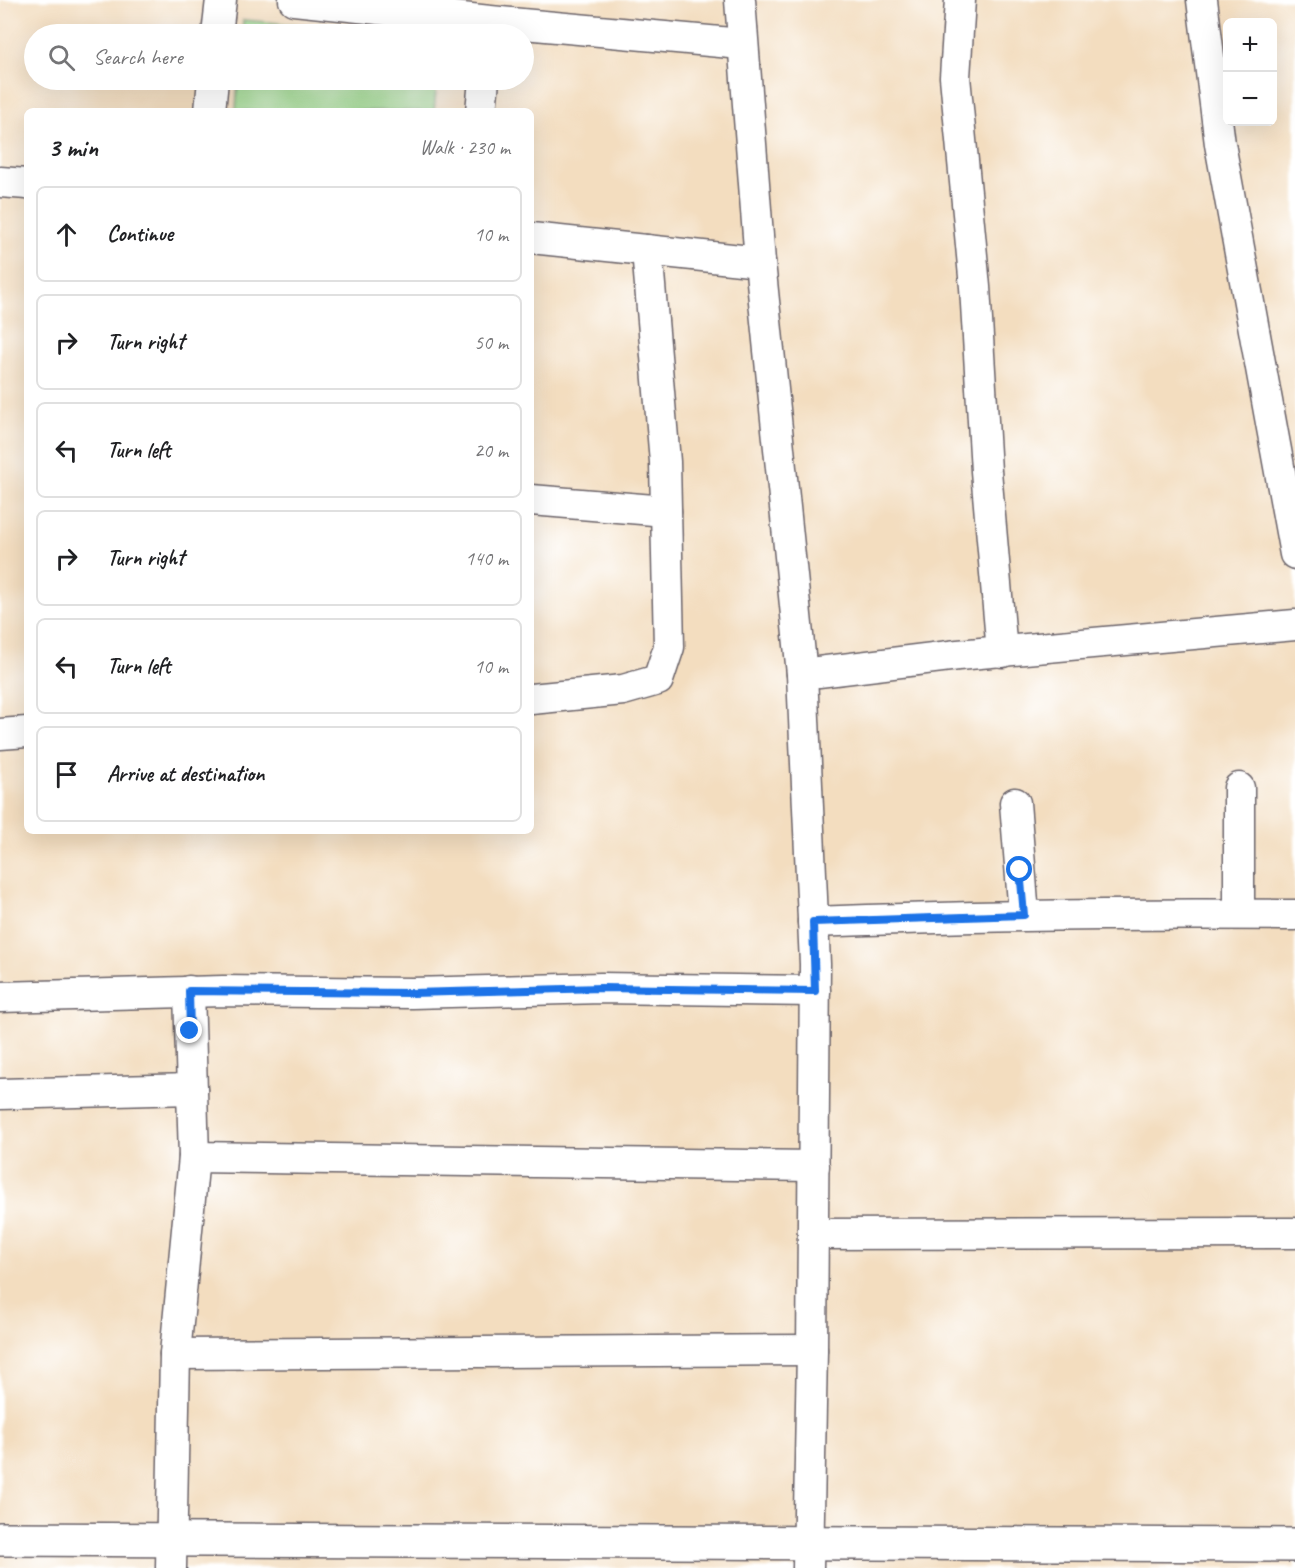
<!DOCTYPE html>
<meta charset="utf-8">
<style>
:root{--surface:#fff;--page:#f2f2f2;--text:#202124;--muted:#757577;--line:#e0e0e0}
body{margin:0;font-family:Caveat,sans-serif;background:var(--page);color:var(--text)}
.controls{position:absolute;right:18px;top:18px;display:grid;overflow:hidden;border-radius:9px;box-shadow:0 6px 24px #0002}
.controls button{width:54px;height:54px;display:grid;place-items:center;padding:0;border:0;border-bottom:2px solid var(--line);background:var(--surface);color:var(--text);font:30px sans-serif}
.stop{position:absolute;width:18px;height:18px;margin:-14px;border:4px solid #1a73e8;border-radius:50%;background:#fff}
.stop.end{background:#1a73e8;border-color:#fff;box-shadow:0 2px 6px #0008}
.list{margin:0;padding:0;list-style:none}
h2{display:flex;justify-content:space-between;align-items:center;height:78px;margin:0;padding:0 24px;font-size:26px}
h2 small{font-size:20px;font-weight:400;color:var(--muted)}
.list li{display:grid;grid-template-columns:39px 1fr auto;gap:18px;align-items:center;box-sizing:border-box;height:96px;margin:0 12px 12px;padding:0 12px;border:2px solid var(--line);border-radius:9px}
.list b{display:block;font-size:22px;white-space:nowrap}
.list em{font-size:20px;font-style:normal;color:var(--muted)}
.icon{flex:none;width:33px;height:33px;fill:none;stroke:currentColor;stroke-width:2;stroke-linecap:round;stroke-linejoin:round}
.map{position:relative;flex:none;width:1295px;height:1568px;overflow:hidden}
.search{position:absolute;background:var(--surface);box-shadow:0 6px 24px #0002;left:24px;top:24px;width:510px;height:66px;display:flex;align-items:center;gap:15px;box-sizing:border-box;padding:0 21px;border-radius:33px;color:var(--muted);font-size:22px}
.panel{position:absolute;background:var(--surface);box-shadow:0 6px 24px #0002;left:24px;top:108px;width:510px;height:726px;border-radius:9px}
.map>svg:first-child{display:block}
</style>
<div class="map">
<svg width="1295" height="1568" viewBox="0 0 1295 1568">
<rect width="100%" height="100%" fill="#fff"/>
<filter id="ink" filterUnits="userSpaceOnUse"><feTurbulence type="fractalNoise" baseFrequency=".0167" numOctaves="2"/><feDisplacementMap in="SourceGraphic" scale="12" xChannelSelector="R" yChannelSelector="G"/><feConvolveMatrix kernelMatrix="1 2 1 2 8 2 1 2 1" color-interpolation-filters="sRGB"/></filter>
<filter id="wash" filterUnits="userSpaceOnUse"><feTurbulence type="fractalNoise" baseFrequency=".008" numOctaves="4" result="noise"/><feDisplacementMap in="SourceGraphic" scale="24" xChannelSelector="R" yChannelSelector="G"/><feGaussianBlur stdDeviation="1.35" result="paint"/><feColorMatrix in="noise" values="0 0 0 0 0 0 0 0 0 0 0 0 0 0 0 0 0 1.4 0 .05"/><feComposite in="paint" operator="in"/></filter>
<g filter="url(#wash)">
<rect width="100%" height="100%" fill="#f3ddbf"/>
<g fill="#9cd88c" stroke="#5f7d64" stroke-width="1.5">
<polygon points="243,20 403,34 242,34"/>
<polygon points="238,80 437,80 434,111 236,111"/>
</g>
</g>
<g filter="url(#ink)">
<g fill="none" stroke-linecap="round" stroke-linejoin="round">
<defs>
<g id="street">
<polyline points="294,0 490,21 742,44"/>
<polyline points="740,0 760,262 802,674 815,964 812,1350 808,1568"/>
<polyline points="960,0 955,77 975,287 986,471 1002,652"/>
<polyline points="1202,0 1220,144 1295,554"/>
<polyline points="217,34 221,0"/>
<polyline points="210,111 213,80"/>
<polyline points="481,111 484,80"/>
<polyline points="0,182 27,184"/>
<polyline points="531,238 760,262"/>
<polyline points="531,500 666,511"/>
<polyline points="802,674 958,655 1295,625"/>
<polyline points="531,699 623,690 658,680 669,647 665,462 647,250"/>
<polyline points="0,734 27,732"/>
<polyline points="1239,788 1239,914"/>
<polyline points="1015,803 1024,915"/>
<path d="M813 922C974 916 1134 913 1295 915"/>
<polyline points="0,997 223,991 412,993 601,988 815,991"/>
<polyline points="0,1094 192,1089"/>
<polyline points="194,1157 814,1166"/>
<polyline points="813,1234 1295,1233"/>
<polyline points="175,1354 812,1350"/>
<polyline points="171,1568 175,1354 194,1157 189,991"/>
</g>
<polyline id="secondary" points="0,1539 1295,1545"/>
</defs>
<use href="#street" stroke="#6b6369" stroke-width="33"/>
<use href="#secondary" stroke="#6b6369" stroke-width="36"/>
<use href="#street" stroke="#fff" stroke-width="30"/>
<use href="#secondary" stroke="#fff" stroke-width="33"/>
</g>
</g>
<g fill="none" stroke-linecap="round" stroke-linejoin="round" filter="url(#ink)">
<polyline stroke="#1a73e8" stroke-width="8" points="190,1031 189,991 412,993 601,988 815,991 813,922 1024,915 1020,870"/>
</g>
</svg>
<div class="controls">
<button>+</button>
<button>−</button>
</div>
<div class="stop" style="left:1020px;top:870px"></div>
<div class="stop end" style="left:190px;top:1031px"></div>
<div class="search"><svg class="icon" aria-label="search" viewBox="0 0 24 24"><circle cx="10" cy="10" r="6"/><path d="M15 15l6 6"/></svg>Search here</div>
<section class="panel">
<h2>3 min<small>Walk · 230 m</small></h2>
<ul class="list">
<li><svg class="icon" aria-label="ahead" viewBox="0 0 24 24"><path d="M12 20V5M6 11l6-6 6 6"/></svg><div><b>Continue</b></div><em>10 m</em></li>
<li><svg class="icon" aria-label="right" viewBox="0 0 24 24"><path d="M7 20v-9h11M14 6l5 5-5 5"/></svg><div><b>Turn right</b></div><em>50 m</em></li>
<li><svg class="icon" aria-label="left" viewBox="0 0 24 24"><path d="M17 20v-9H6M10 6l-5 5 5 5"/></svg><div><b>Turn left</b></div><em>20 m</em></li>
<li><svg class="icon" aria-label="right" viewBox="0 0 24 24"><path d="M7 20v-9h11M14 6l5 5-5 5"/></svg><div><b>Turn right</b></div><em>140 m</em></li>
<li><svg class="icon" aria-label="left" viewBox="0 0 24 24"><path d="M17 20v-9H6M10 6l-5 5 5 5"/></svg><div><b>Turn left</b></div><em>10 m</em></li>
<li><svg class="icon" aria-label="arrive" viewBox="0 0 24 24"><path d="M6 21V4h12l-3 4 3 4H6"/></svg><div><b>Arrive at destination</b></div></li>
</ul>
</section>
</div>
